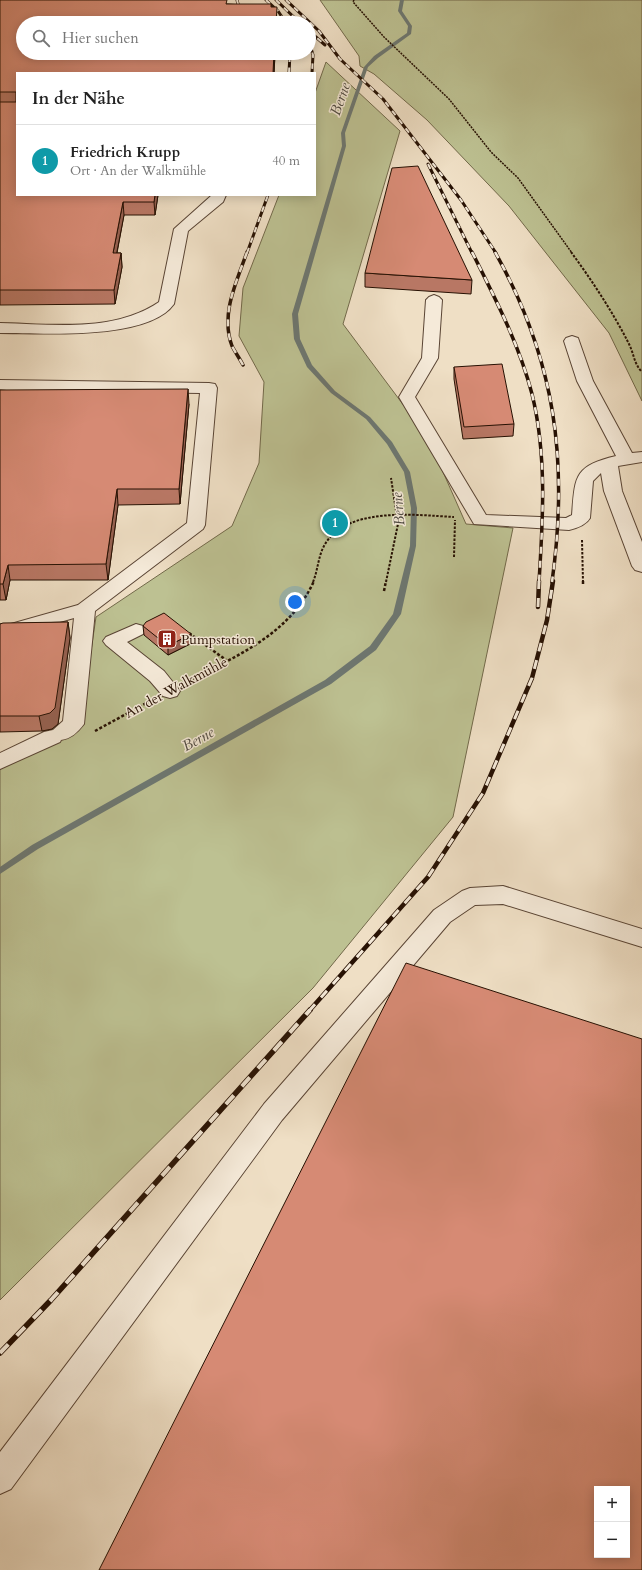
<!DOCTYPE html>
<html lang="de">
<meta charset="utf-8">
<style>
:root{--surface:#fff;--page:#f6f6f6;--text:#222;--muted:#767676;--line:#e0e0e0;--accent:#8f2418}
body{margin:0;font-family:Cardo,serif;background:var(--page);color:var(--text)}
.controls{position:absolute;right:12px;bottom:12px;display:grid;overflow:hidden;border-radius:0px;box-shadow:0 2px 10px #0003}
.controls button{width:36px;height:36px;display:grid;place-items:center;padding:0;border:0;border-bottom:1px solid var(--line);background:var(--surface);color:var(--text);font:20px sans-serif}
.you{position:absolute;left:295px;top:602px;width:14px;height:14px;margin:-10px;border:3px solid #fff;border-radius:50%;background:#1a73e8;box-shadow:0 0 0 6px #1a73e833}
.badge{display:grid;place-items:center;width:26px;height:26px;border-radius:50%;background:var(--accent);color:#fff;font-size:13px;font-weight:700}
.pin{position:absolute;translate:-50% -50%;border:2px solid #fff;box-shadow:0 1px 4px #0006}
.list{margin:0;padding:0;list-style:none}
h2{display:flex;justify-content:space-between;align-items:center;height:52px;margin:0;padding:0 16px;font-size:17px}
h2 small{font-size:13px;font-weight:400;color:var(--muted)}
.list li{display:grid;grid-template-columns:26px 1fr auto;gap:12px;align-items:center;box-sizing:border-box;height:72px;padding:0 16px;border-top:1px solid var(--line)}
.list b{display:block;font-size:15px;white-space:nowrap}
.list p{margin:0;font-size:13px;white-space:nowrap;color:var(--muted)}
.list em{font-size:13px;font-style:normal;color:var(--muted)}
.icon{flex:none;width:22px;height:22px;fill:none;stroke:currentColor;stroke-width:2;stroke-linecap:round;stroke-linejoin:round}
.map{position:relative;flex:none;width:642px;height:1570px;overflow:hidden}
.search{position:absolute;background:var(--surface);box-shadow:0 2px 10px #0003;left:16px;top:16px;width:300px;height:44px;display:flex;align-items:center;gap:10px;box-sizing:border-box;padding:0 14px;border-radius:22px;color:var(--muted);font-size:15px}
.panel{position:absolute;background:var(--surface);box-shadow:0 2px 10px #0003;left:16px;top:72px;width:300px;height:124px;border-radius:0px}
.map>svg:first-child{display:block}
</style>
<div class="map">
<svg width="642" height="1570" viewBox="0 0 642 1570">
<rect width="100%" height="100%" fill="#efdfc5"/>
<filter id="stains"><feTurbulence type="fractalNoise" baseFrequency=".005" numOctaves="4"/><feColorMatrix values="0 0 0 0 .2 0 0 0 0 .09 0 0 0 0 .02 0 0 0 .5 -.17"/></filter>
<radialGradient id="worn" r=".72"><stop offset=".6" stop-color="#630" stop-opacity="0"/><stop offset="1" stop-color="#630" stop-opacity=".3"/></radialGradient>
<g fill="#bdc192" stroke="#72694a">
<polygon points="320,0 642,0 642,401 609,333 509,206 427,120 374,74 360,66 359,56"/>
<polygon points="326,62 400,131 343,324 428,438 466,524 513,528 453,817 313,988 0,1300 0,767 80,726 96,617 232,526 259,463 264,382 239,336 243,288 279,195 315,195 315,93"/>
</g>
<g fill="none" stroke-linecap="round" stroke-linejoin="round">
<polygon fill="#6d7771" fill-rule="evenodd" points="400,0 404,0 402,11 412,26 411,34 378,58 368,67 345,133 346,146 298,314 300,339 312,365 335,391 370,417 392,442 410,472 417,508 416,546 401,614 376,650 331,684 38,849 0,874 0,867 32,845 325,680 370,646 393,614 410,546 411,508 404,472 387,444 366,419 331,393 307,367 294,339 292,314 342,146 341,133 364,67 374,56 407,33 408,26 398,11"/>
<defs>
<g id="minor">
<path d="M212 195H226L223 202 188 231 174 304C148 341 41 333 0 333V323C53 324 113 333 159 302L174 229Z"/>
<path d="M434 295 439 297 442 300 438 358 415 397 486 515 566 518 572 515C575 476 574 466 616 456L577 381 564 341 566 338 572 336 578 338 593 381 632 453 642 452V462L618 466 622 491 642 542V572L635 570 632 566 604 491 601 473 593 481 590 518C586 525 577 528 569 530L474 524 399 397 422 358 426 300 429 297Z"/>
<path d="M0 380 209 383 215 384 217 388 205 525 203 529 95 611 84 724C78 732 71 739 61 740L60 742 0 769V753L44 732 53 730 63 721 74 618 0 639V627L78 605 187 523 200 393 0 390Z"/>
<polygon points="136,624 143,626 146,630 143,634 127,642 164,671 180,691 177,696 170,698 163,696 150,681 106,645 103,641 106,637"/>
<polygon points="503,886 642,929 642,947 503,904 475,905 450,922 282,1120 11,1489 0,1494 0,1452 264,1104 434,910 462,891 470,888"/>
</g>
</defs>
<use href="#minor" stroke="#594434" stroke-width="2"/>
<polyline stroke="#271103" stroke-width="1.5" stroke-dasharray="2 1" stroke-linecap="butt" points="354,0 353,2 384,37 449,99 491,152 518,178 572,253"/>
<g stroke="#271103" stroke-width="2" stroke-dasharray="2.5 1.5" stroke-linecap="butt">
<path d="M571 252C591 279 614 314 629 344 634 354 634 364 642 372"/>
<polyline points="582,540 583,582"/>
<polyline points="454,557 455,520"/>
<path d="M313 582C318 570 318 557 324 546 345 506 416 515 454 517"/>
<polyline points="386,582 398,524 391,478"/>
</g>
<g stroke="#271103" stroke-width="2.5" stroke-dasharray="3 2" stroke-linecap="butt">
<polyline points="583,581 583,586"/>
<polyline points="384,591 386,581"/>
<polyline points="189,633 226,660"/>
<path d="M188 681C237 656 290 634 314 581"/>
<polyline points="95,731 150,701"/>
</g>
<use href="#minor" fill="#f5ead9" fill-rule="evenodd"/>
<defs>
<g id="rail-far3">
<polyline points="237,0 241,15"/>
<polyline points="266,0 278,11 286,23"/>
<polyline points="276,0 300,23"/>
<polyline points="286,0 319,31 340,59 383,99 461,200 496,253"/>
<polyline points="309,31 325,45"/>
<polyline points="309,42 313,55 312,73"/>
<polyline points="289,73 290,53"/>
<polyline points="428,164 472,253"/>
<polyline points="247,253 268,195"/>
</g>
<g id="rail-far2">
<path d="M472 252C495 298 519 344 532 394 547 455 543 519 539 582"/>
<path d="M495 252C555 359 569 460 552 582"/>
<path d="M243 365C240 359 235 352 232 346 220 314 237 281 247 252"/>
</g>
<g id="rail-far1">
<polyline points="538,607 539,581"/>
<polyline points="309,1011 428,877 483,793 532,678 547,620 553,581"/>
</g>
<polyline id="rail" points="0,1353 51,1300 310,1010"/>
</defs>
<use href="#rail-far3" stroke="#271103" stroke-width="3"/>
<use href="#rail-far2" stroke="#271103" stroke-width="3.5"/>
<use href="#rail-far1" stroke="#271103" stroke-width="4.5"/>
<use href="#rail" stroke="#271103" stroke-width="5.5"/>
<use href="#rail-far3" stroke="#f5ead9" stroke-width="2" stroke-dasharray="5.5" stroke-linecap="butt"/>
<use href="#rail-far2" stroke="#f5ead9" stroke-width="2.5" stroke-dasharray="7" stroke-linecap="butt"/>
<use href="#rail-far1" stroke="#f5ead9" stroke-width="3" stroke-dasharray="9" stroke-linecap="butt"/>
<use href="#rail" stroke="#f5ead9" stroke-width="4" stroke-dasharray="12" stroke-linecap="butt"/>
</g>
<g fill="#b87764" stroke="#271103">
<polygon points="0,0 228,4 271,7 277,19 274,73 17,73 17,195 158,195 155,215 124,215 117,253 121,253 122,267 115,304 0,305"/>
<polygon points="365,273 472,280 471,294 365,287"/>
<polygon points="454,367 514,424 513,436 463,439 454,379"/>
<polygon points="0,390 189,404 180,504 118,505 108,580 10,580 6,600 0,600"/>
<polygon points="68,622 70,638 58,724 52,729 42,731 0,732 0,624"/>
<polygon points="143,626 192,643 168,655 144,635"/>
</g>
<g fill="#966151" stroke="#271103">
<polygon points="274,53 275,53 274,73 273,73"/>
<polygon points="155,195 158,195 155,215 154,202"/>
<polygon points="123,202 124,215 114,267 113,253"/>
<polygon points="121,253 122,267 115,304 114,290"/>
<polygon points="188,389 189,404 180,504 179,489"/>
<polygon points="117,489 118,505 108,580 106,564"/>
<polygon points="8,565 10,580 6,600 3,584"/>
<polygon points="68,622 70,638 58,724 52,729 42,731 39,716"/>
<polygon points="191,634 192,643 168,655 168,646"/>
</g>
<g fill="#d68a74" stroke="#271103" fill-rule="evenodd">
<polygon points="0,0 227,0 226,4 271,4 271,7 277,7 276,23 23,23 23,53 274,53 273,73 17,73 17,195 155,195 154,202 123,202 113,253 121,253 114,290 0,290 0,102 16,102 16,92 0,92"/>
<polygon points="418,166 472,280 365,273 392,168"/>
<polygon points="502,364 514,424 464,427 454,367"/>
<polygon points="188,389 179,489 117,489 106,564 8,565 3,584 0,584 0,390"/>
<polygon points="164,613 191,634 168,646 143,626 146,622"/>
<polygon points="68,622 55,708 50,713 39,716 0,716 0,624 3,623"/>
<path d="M406 963 642 1039V1570H99ZM597 1489H627V1555H597Z"/>
</g>
<defs>
<symbol id="building-square" viewBox="-11 -11 22 22"><rect x="-9" y="-9" width="18" height="18" rx="4" fill="#8f2418" stroke="#f5ead9"/><path d="M-4-6H4V6H1V3H-1V6H-4ZM-2.5-4.3h1.7v1.8h-1.7ZM.8-4.3h1.7v1.8H.8ZM-2.5-1h1.7V.8h-1.7ZM.8-1h1.7V.8H.8Z" fill="#fff"/></symbol>
</defs>
<g fill-rule="evenodd">
<use href="#building-square" x="156" y="628" width="22" height="22"/>
</g>
<g text-anchor="middle" stroke-width="3" stroke-linejoin="round" paint-order="stroke">
<g font-size="14" fill="#271103" stroke="#f5ead9" text-anchor="start">
<text x="181" y="644">Pumpstation</text>
</g>
<g font-size="14" fill="#271103" stroke="#f5ead9">
<text transform="translate(176 687) rotate(-28)" y="5">An der Walkmühle</text>
</g>
<g font-size="15" font-style="italic" fill="#504c43" stroke="#f5ead9">
<text transform="translate(340 99) rotate(-71)" y="5">Berne</text>
<text transform="translate(398 509) rotate(-95)" y="5">Berne</text>
<text transform="translate(198 739) rotate(-29)" y="5">Berne</text>
</g>
</g>
<rect width="100%" height="100%" filter="url(#stains)"/>
<rect width="100%" height="100%" fill="url(#worn)"/>
</svg>
<div class="controls">
<button>+</button>
<button>−</button>
</div>
<div class="you"></div>
<div class="pin badge" style="left:335px;top:523px;background:#0f9aa8">1</div>
<div class="search"><svg class="icon" aria-label="search" viewBox="0 0 24 24"><circle cx="10" cy="10" r="6"/><path d="M15 15l6 6"/></svg>Hier suchen</div>
<section class="panel">
<h2>In der Nähe<small></small></h2>
<ul class="list">
<li><span class="badge" style="background:#0f9aa8">1</span><div><b>Friedrich Krupp</b><p>Ort · An der Walkmühle</p></div><em>40 m</em></li>
</ul>
</section>
</div>
